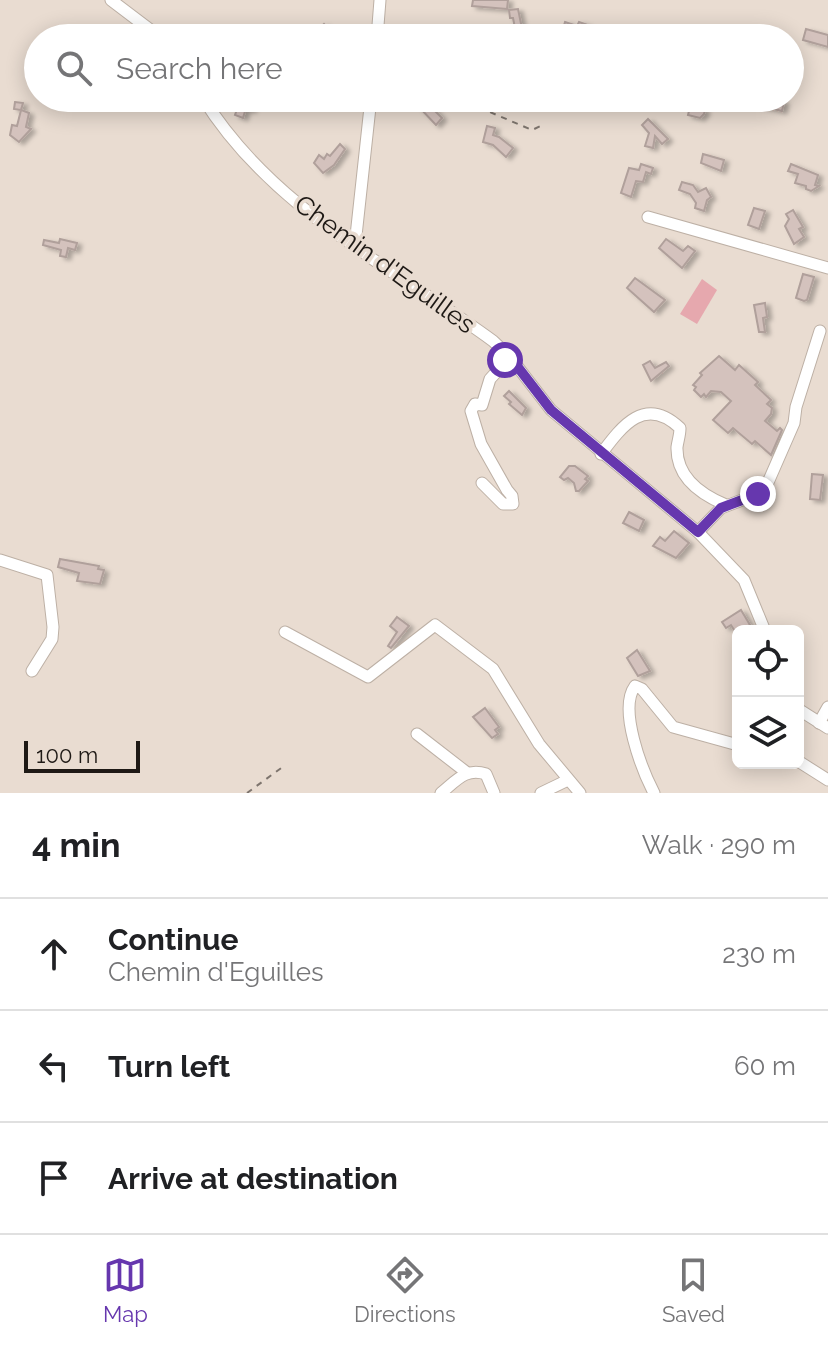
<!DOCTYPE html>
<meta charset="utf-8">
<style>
:root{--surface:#fff;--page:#f2f2f2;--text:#202124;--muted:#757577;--line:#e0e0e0;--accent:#6637ae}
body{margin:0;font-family:Raleway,sans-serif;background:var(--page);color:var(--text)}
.controls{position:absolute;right:24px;bottom:24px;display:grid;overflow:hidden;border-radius:12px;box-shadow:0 4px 20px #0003}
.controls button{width:72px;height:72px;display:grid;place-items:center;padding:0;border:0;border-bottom:2px solid var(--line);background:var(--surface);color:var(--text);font:40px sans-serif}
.scale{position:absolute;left:24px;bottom:20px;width:116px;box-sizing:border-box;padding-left:8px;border:4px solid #1e1915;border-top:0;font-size:22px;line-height:28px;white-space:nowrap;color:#1e1915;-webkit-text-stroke:6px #e9dcd1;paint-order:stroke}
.stop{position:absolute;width:24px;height:24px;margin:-18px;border:6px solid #6637ae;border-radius:50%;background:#fff}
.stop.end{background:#6637ae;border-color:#fff;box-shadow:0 2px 8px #0008}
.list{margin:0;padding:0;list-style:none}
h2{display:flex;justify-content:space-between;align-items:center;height:104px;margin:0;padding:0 32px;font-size:34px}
h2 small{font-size:26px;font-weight:400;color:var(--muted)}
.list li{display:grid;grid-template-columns:52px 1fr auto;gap:24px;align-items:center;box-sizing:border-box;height:112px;padding:0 32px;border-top:2px solid var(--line)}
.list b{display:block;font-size:30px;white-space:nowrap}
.list p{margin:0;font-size:26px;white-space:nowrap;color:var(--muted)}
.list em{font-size:26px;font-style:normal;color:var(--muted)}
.icon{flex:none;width:44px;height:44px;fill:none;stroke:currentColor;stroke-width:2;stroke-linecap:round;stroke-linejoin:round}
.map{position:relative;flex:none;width:828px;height:793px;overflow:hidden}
.search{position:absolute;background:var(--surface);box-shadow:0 4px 20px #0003;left:24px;right:24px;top:24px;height:88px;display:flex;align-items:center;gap:20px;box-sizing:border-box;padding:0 28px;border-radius:44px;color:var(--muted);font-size:30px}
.sheet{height:440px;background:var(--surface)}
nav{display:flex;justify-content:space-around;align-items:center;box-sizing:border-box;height:112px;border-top:2px solid var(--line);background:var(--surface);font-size:22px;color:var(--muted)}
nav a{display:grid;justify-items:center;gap:4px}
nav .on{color:var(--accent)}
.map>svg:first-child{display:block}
</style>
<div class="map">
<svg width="828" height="793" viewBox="0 0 828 793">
<defs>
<filter id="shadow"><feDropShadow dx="4.5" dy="2.5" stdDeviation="2" flood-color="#0004"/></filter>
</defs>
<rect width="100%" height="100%" fill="#e9dcd1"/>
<polygon fill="#e6a8ae" points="702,279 717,290 697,324 680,314"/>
<g fill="#d4c2bd" stroke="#b0a09b" stroke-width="2" filter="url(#shadow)">
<polygon points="473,0 508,0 507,9 472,6"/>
<polygon points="518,9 524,38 517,38 513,18 510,18 509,10"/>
<polygon points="565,22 577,26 579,22 588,25 586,29 593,32 591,38 584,36 573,38 575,33 563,29"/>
<polygon points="324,24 338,38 310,38"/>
<polygon points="806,29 828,35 828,47 803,40"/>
<polygon points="241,98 255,98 251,110 246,108 243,118 235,115"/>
<polygon points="678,98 699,102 697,108 705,110 704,114 700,118 688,115 690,107 677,103"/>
<polygon points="760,98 773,98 784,102 782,111 758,105"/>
<polygon points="424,100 442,118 436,125 418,106"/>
<polygon points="15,102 23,103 21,110 29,113 26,127 31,129 19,142 10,135 12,125 17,126 21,110 14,109"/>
<polygon points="648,119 668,139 662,144 655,136 653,148 645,146 649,133 642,125"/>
<polygon points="487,126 495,128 493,135 499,137 513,148 506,157 493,145 483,142"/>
<polygon points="340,144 345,149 334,165 323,173 314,163 319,155 324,159 327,154 330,156"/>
<polygon points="703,154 724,160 721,171 701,163"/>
<polygon points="641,164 653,168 651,174 646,172 643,182 636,181 631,197 621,193 629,168 639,170"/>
<polygon points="791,164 818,175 815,185 819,186 811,191 806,189 806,186 795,183 798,174 788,171"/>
<polygon points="682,182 693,185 698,192 706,188 711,197 707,200 704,211 695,208 696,203 690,194 679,190"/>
<polygon points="754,208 765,211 759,229 748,225"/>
<polygon points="793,210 803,227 799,229 804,237 794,244 785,226 789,219 786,214"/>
<polygon points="60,239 77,243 75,250 68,248 66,257 60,256 61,250 43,245 44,240 59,243"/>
<polygon points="666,239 683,251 688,246 695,251 682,268 659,248"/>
<polygon points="803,274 814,277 807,300 804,301 796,298"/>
<polygon points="635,278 665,300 654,312 627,288"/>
<polygon points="765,303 767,317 763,318 765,332 759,332 754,305"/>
<polygon points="719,356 735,370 739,365 758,382 755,385 771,400 767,404 772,408 771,414 765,421 777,431 780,428 782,430 771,455 755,441 752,444 733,428 728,433 713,420 731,401 721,392 711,391 706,397 704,394 701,397 694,390 696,387 693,385 702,375 700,373"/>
<polygon points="650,361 655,368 666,362 669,366 651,381 643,365"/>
<polygon points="509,391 526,408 522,415 509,404 511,402 504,396"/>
<polygon points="569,466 575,466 588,476 585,479 588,481 579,491 576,491 574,483 568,478 564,480 560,477"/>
<polygon points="812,474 823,475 820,500 810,499"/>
<polygon points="629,512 644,520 639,531 623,523"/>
<polygon points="674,531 689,543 676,558 653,546 660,537 665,541"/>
<polygon points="60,559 99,566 98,569 104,570 100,584 77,581 79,573 58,567"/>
<polygon points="741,610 750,625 736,633 731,625 726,628 722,622"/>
<polygon points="397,617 409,626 391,648 388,646 397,632 390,626"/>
<polygon points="637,650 650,671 638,676 627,658"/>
<polygon points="485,708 499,727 495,730 498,734 492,738 473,717"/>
</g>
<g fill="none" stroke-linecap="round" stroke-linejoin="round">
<defs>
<g id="minor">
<polyline points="111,0 161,38"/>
<polyline points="377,38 380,0"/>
<path d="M203 98C271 208 392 267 493 341L510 357 551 410 698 532 744 580 765 631"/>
<polyline points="648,217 828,268"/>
<polyline points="355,245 371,98"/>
<path d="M601 454C622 426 645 395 680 428 680 435 678 440 677 447 676 478 702 495 726 505"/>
<polyline points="482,483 503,504 513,504 512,496 507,490 481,444 471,411 475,404 482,405 490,379 510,357"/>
<polyline points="698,532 721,508 758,494 766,487 794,423 796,407 820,331"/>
<polyline points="0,560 47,575 53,627 52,639 32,671"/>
<polyline points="285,632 368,677 435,625 493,669 539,744 580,793"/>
<polyline points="798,709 828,728"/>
<polyline points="819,723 828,707"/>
<polyline points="417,734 466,772"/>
<polyline points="798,761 828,780"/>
<path d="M441 793C456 781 466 767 486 774L494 793"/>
<polyline points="541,793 568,780"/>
<path d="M654 793C642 770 618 709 635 686L642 689 673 727 738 745"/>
</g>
</defs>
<use href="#minor" stroke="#bdb0a5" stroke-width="13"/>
<g stroke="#7d746d" stroke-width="2" stroke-dasharray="6 6" stroke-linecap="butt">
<polyline points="457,98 532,130 545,124"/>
<polyline points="247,793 284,766"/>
</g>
<use href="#minor" stroke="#fff" stroke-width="11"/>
</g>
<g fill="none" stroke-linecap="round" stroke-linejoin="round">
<polyline stroke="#6637ae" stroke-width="10" points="505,360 510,357 551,410 698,532 721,508 758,494"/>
</g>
<g text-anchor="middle" stroke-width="7" stroke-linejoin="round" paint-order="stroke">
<g font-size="26" fill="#1e1915" stroke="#e9dcd1">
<text transform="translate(385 264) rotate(36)" y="9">Chemin d'Eguilles</text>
</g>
</g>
</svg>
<div class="controls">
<button><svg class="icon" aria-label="locate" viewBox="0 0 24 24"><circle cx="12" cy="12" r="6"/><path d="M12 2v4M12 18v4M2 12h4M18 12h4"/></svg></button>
<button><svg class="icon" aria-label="layers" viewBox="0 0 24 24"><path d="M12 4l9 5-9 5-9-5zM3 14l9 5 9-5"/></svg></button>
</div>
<div class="scale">100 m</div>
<div class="stop" style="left:505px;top:360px"></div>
<div class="stop end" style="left:758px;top:494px"></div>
<div class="search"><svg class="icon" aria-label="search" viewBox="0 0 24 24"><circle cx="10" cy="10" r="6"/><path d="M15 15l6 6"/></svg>Search here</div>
</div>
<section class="sheet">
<h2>4 min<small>Walk · 290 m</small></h2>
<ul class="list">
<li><svg class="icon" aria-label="ahead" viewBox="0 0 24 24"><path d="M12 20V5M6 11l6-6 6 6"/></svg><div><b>Continue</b><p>Chemin d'Eguilles</p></div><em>230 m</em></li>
<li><svg class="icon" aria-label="left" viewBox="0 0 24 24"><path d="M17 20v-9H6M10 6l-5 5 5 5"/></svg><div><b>Turn left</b></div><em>60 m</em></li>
<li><svg class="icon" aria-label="arrive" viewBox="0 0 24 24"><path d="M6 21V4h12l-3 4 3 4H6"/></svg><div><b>Arrive at destination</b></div></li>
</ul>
</section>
<nav>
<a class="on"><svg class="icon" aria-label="map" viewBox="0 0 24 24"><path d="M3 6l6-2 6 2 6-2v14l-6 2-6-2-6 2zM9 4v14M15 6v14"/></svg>Map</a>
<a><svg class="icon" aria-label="directions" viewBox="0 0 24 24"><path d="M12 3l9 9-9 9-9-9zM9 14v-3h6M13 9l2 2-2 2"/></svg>Directions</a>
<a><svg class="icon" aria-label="saved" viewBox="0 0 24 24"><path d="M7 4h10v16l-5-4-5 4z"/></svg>Saved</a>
</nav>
